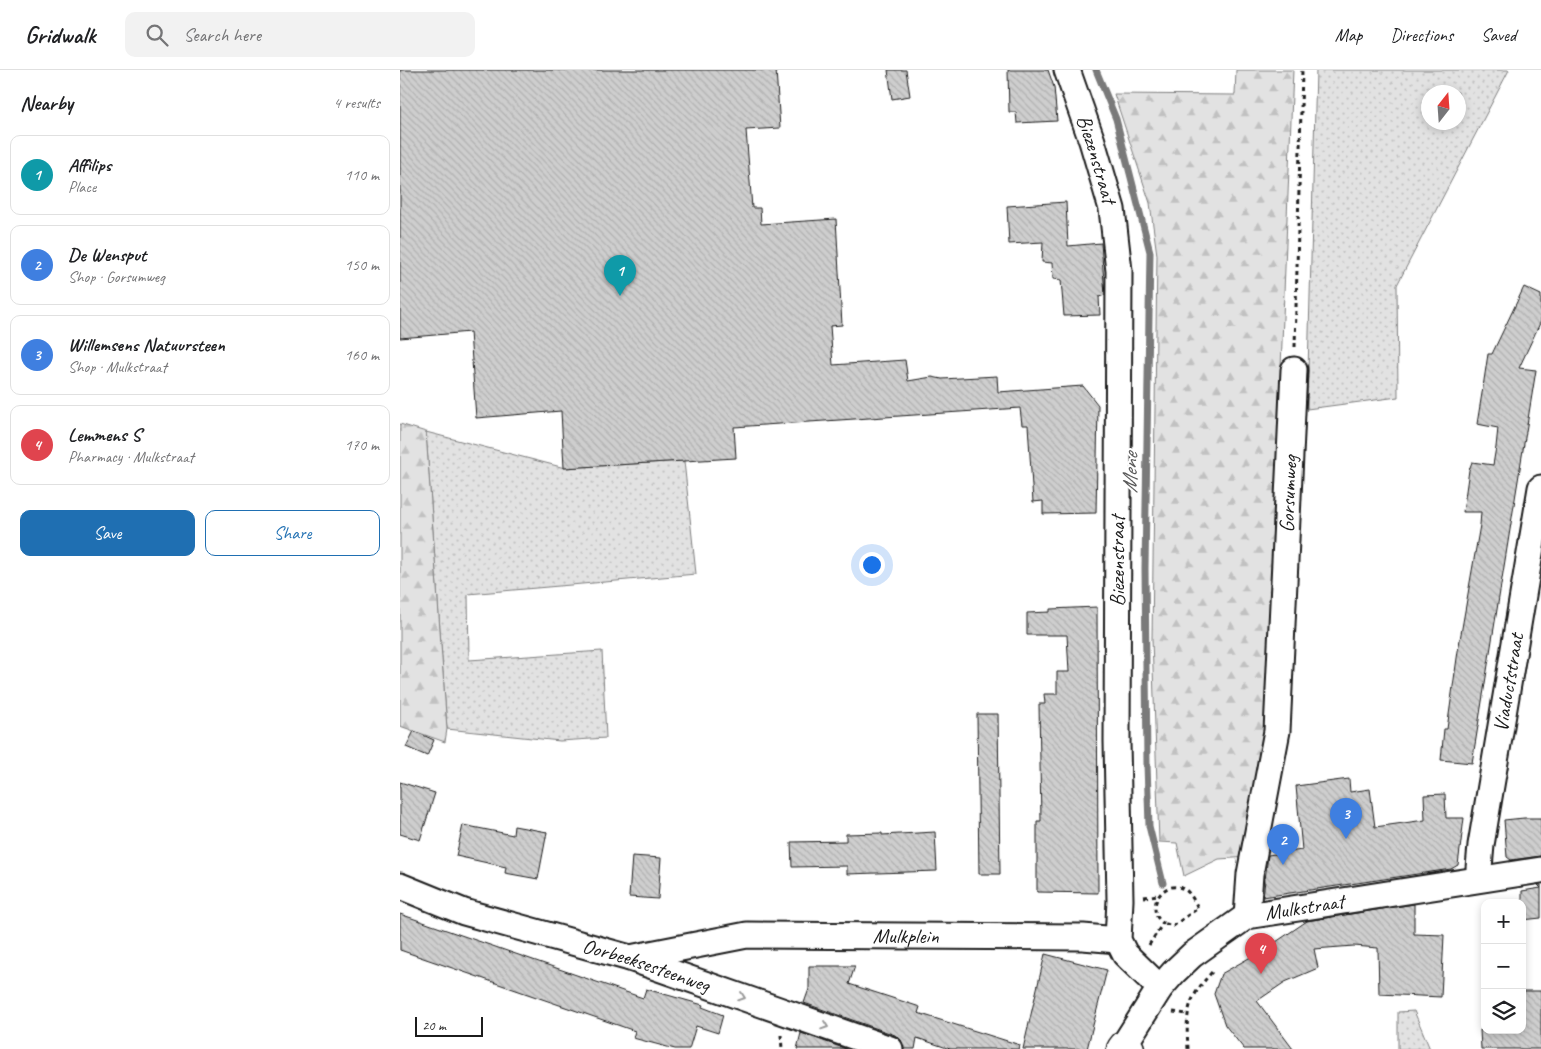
<!DOCTYPE html>
<meta charset="utf-8">
<style>
:root{--surface:#fff;--page:#f2f2f2;--text:#202124;--muted:#757577;--line:#e0e0e0;--accent:#1f6fb2}
body{margin:0;font-family:Caveat,sans-serif;background:var(--page);color:var(--text)}
.controls{position:absolute;right:15px;bottom:15px;display:grid;overflow:hidden;border-radius:10px;box-shadow:0 2px 8px #0003}
.controls button{width:45px;height:45px;display:grid;place-items:center;padding:0;border:0;border-bottom:1px solid var(--line);background:var(--surface);color:var(--text);font:25px sans-serif}
.compass{position:absolute;left:1021px;top:15px;width:45px;height:45px;border-radius:50%;background:var(--surface);box-shadow:0 2px 8px #0003;rotate:17deg}
.scale{position:absolute;left:15px;bottom:12px;width:68px;box-sizing:border-box;padding-left:5px;border:2px solid #1c1c1c;border-top:0;font-size:14px;line-height:18px;white-space:nowrap;color:#1c1c1c;-webkit-text-stroke:4px #fff;paint-order:stroke}
.you{position:absolute;left:471px;top:494px;width:18px;height:18px;margin:-12px;border:4px solid #fff;border-radius:50%;background:#1a73e8;box-shadow:0 0 0 8px #1a73e833}
.badge{display:grid;place-items:center;width:32px;height:32px;border-radius:50%;background:var(--accent);color:#fff;font-size:16px;font-weight:700}
.pin{position:absolute;translate:-50% -41px;filter:drop-shadow(0 1px 2px #0008)}
.pin::after{content:'';position:absolute;top:26px;width:18px;height:15px;background:inherit;clip-path:polygon(0 0,100% 0,50% 100%)}
.list{margin:0;padding:0;list-style:none}
h2{display:flex;justify-content:space-between;align-items:center;height:65px;margin:0;padding:0 20px;font-size:21px}
h2 small{font-size:16px;font-weight:400;color:var(--muted)}
.list li{display:grid;grid-template-columns:32px 1fr auto;gap:15px;align-items:center;box-sizing:border-box;height:80px;margin:0 10px 10px;padding:0 10px;border:1px solid var(--line);border-radius:10px}
.list b{display:block;font-size:19px;white-space:nowrap}
.list p{margin:0;font-size:16px;white-space:nowrap;color:var(--muted)}
.list em{font-size:16px;font-style:normal;color:var(--muted)}
.actions{display:flex;gap:10px;padding:15px 20px}
.actions a{flex:1;padding:11px 0;border:1px solid var(--accent);border-radius:10px;text-align:center;font-size:18px;color:var(--accent)}
.actions .main{background:var(--accent);color:#fff}
.icon{flex:none;width:28px;height:28px;fill:none;stroke:currentColor;stroke-width:2;stroke-linecap:round;stroke-linejoin:round}
.map{position:relative;flex:none;width:1141px;height:979px;overflow:hidden}
header{display:flex;align-items:center;gap:30px;box-sizing:border-box;height:70px;padding:0 25px;background:var(--surface);border-bottom:1px solid var(--line)}
header strong{font-size:24px}
nav{display:flex;gap:28px;margin-inline-start:auto;font-size:18px}
.search{width:350px;height:45px;background:var(--page);display:flex;align-items:center;gap:12px;box-sizing:border-box;padding:0 18px;border-radius:10px;color:var(--muted);font-size:19px}
main{display:flex}
aside{flex:1;background:var(--surface)}
.map>svg:first-child{display:block}
</style>
<header>
<strong>Gridwalk</strong>
<div class="search"><svg class="icon" aria-label="search" viewBox="0 0 24 24"><circle cx="10" cy="10" r="6"/><path d="M15 15l6 6"/></svg>Search here</div>
<nav><a>Map</a><a>Directions</a><a>Saved</a></nav>
</header>
<main>
<aside>
<h2>Nearby<small>4 results</small></h2>
<ul class="list">
<li><span class="badge" style="background:#0f9aa8">1</span><div><b>Affilips</b><p>Place</p></div><em>110 m</em></li>
<li><span class="badge" style="background:#3f7fe0">2</span><div><b>De Wensput</b><p>Shop · Gorsumweg</p></div><em>150 m</em></li>
<li><span class="badge" style="background:#3f7fe0">3</span><div><b>Willemsens Natuursteen</b><p>Shop · Mulkstraat</p></div><em>160 m</em></li>
<li><span class="badge" style="background:#e0444e">4</span><div><b>Lemmens S</b><p>Pharmacy · Mulkstraat</p></div><em>170 m</em></li>
</ul>
<div class="actions"><a class="main">Save</a><a>Share</a></div>
</aside>
<div class="map">
<svg width="1141" height="979" viewBox="0 0 1141 979">
<defs>
<pattern id="grass-dots" width="8" height="8" patternUnits="userSpaceOnUse" patternTransform="scale(1.25)"><rect width="8" height="8" fill="#e2e2e2"/><path d="M2 2h.1M6 6h.1" fill="none" stroke="#c1c1c1" stroke-width="1.8" stroke-linecap="round"/></pattern>
<pattern id="forest-firs" width="22" height="20" patternUnits="userSpaceOnUse" patternTransform="scale(1.25)"><rect width="22" height="20" fill="#e2e2e2"/><path d="M5 1l3.5 6h-7zM16 11l3.5 6h-7z" fill="#c1c1c1"/></pattern>
<pattern id="building-back-hatch" width="6" height="6" patternUnits="userSpaceOnUse" patternTransform="scale(1.25)"><rect width="6" height="6" fill="#cecece"/><path d="M-1 5l2 2M0 0l6 6M5-1l2 2" fill="none" stroke="#b0b0b0"/></pattern>
</defs>
<rect width="100%" height="100%" fill="#fff"/>
<filter id="ink" filterUnits="userSpaceOnUse"><feTurbulence type="fractalNoise" baseFrequency=".02" numOctaves="2"/><feDisplacementMap in="SourceGraphic" scale="10" xChannelSelector="R" yChannelSelector="G"/><feConvolveMatrix kernelMatrix="1 2 1 2 8 2 1 2 1" color-interpolation-filters="sRGB"/></filter>
<g filter="url(#ink)">
<g fill="url(#grass-dots)" stroke="#7f7f7f" fill-rule="evenodd">
<path d="M916 0H1109L997 215 998 327 907 339ZM1028 22H1058V52H1028Z"/>
<polygon points="26,362 165,398 284,391 296,504 68,524 69,590 202,581 206,668 160,671 47,659"/>
<polygon points="1014,941 1030,979 998,979 998,942"/>
</g>
<g fill="url(#forest-firs)" stroke="#7f7f7f">
<polygon points="836,0 893,0 866,669 849,787 819,789 784,806 777,773 759,772 752,569 757,185 750,133 714,24 835,25"/>
<polygon points="0,354 26,362 47,659 45,672 0,656"/>
</g>
<g fill="none" stroke-linecap="round" stroke-linejoin="round">
<polyline stroke="#7a7a7a" stroke-width="7" points="696,0 716,49 750,182 745,498 747,694 749,756 763,813"/>
</g>
<g fill="url(#building-back-hatch)" stroke="#1c1c1c">
<polygon points="0,0 376,0 380,58 346,60 352,138 360,138 361,154 436,149 442,255 430,256 433,295 505,290 508,311 532,307 542,309 597,306 598,322 683,316 698,335 696,443 643,444 643,431 633,432 628,355 622,355 620,338 334,357 336,388 164,398 161,341 76,348 70,262 0,268"/>
<polygon points="488,0 506,0 510,26 492,29"/>
<polygon points="608,0 648,0 654,17 657,51 617,53 616,42 609,42"/>
<polygon points="666,132 668,176 701,173 705,225 699,227 700,245 664,246 661,210 653,209 652,193 642,192 643,172 609,174 607,136"/>
<polygon points="1124,217 1141,225 1141,251 1119,298 1136,300 1072,693 1041,690 1044,659 1047,659 1058,581 1080,455 1081,442 1063,442 1069,400 1072,392 1093,395 1096,377 1098,358 1077,354 1083,317 1088,284 1092,284"/>
<polygon points="697,537 698,823 637,822 637,751 641,751 639,634 645,634 644,624 657,624 657,602 669,602 667,565 627,565 627,543 650,542 650,539"/>
<polygon points="577,644 598,644 600,804 579,804"/>
<polygon points="14,661 34,670 27,686 6,677"/>
<polygon points="949,709 950,722 970,719 975,757 1025,750 1024,725 1045,724 1046,748 1064,748 1058,795 1051,799 863,827 868,785 902,780 896,716"/>
<polygon points="0,712 35,723 20,770 0,764"/>
<polygon points="1124,748 1141,748 1141,786 1111,790 1107,787 1104,750"/>
<polygon points="63,755 113,765 114,756 147,762 138,809 105,803 106,797 56,786"/>
<polygon points="535,762 537,801 447,804 447,796 392,797 391,772 446,771 446,764 482,763 482,765"/>
<polygon points="232,786 261,788 258,829 229,827"/>
<polygon points="1138,815 1141,815 1141,848 1122,850 1122,821 1141,818"/>
<polygon points="1014,834 1014,864 1044,865 1041,927 979,924 978,878 954,876 914,879 918,898 885,912 857,931 893,979 844,979 825,955 814,924 821,904 870,876 907,851"/>
<polygon points="0,844 243,928 246,919 303,935 302,937 323,945 318,963 296,956 289,979 275,979 233,968 235,961 0,880"/>
<polygon points="645,884 707,900 687,979 623,979"/>
<polygon points="409,896 455,896 449,914 520,937 518,943 620,975 619,979 550,979 517,968 515,979 504,979 501,970 495,965 404,933 409,919"/>
<polygon points="1122,921 1141,921 1141,979 1081,979 1080,960 1122,960"/>
<polygon points="401,963 446,979 397,979"/>
</g>
<g fill="none" stroke-linecap="round" stroke-linejoin="round">
<defs>
<g id="minor">
<path id="s1" d="M667 0 692 71 712 139 719 201 717 671 720 830 718 870 725 884 760 918"/>
<path id="s2" d="M1081 808 1079 798 1081 775 1141 418"/>
<path id="s3" d="M0 816 64 842 230 888 490 979"/>
<path id="s4" d="M847 846 850 804 877 661 894 300"/>
<path id="s5" d="M230 888 347 865 683 867 718 870"/>
<path id="s6" d="M724 975 760 918 774 902 792 885 847 846 1141 800"/>
</g>
<polyline id="tertiary" points="721,979 724,975 730,979"/>
</defs>
<use href="#minor" stroke="#1c1c1c" stroke-width="29"/>
<use href="#tertiary" stroke="#1c1c1c" stroke-width="31"/>
<g stroke="#1c1c1c" stroke-width="3" stroke-dasharray="4 4" stroke-linecap="butt">
<polyline points="895,277 902,0"/>
<polyline points="744,827 758,825"/>
<path d="M749 875 763 853C744 840 762 808 784 819 790 822 795 832 798 838L773 856 763 853"/>
<polyline points="773,942 787,944"/>
<polyline points="381,965 382,979"/>
<path d="M788 979C786 942 786 931 812 902"/>
</g>
<use href="#minor" stroke="#fff" stroke-width="25"/>
<use href="#tertiary" stroke="#fff" stroke-width="28"/>
</g>
<defs><path id="oneway-chevron" d="M-2-3.5L2.5 0L-2 3.5" fill="none" stroke-width="1.6" stroke-linecap="round" stroke-linejoin="round" transform="scale(1.25)"/></defs>
<g stroke="#999">
<use href="#oneway-chevron" transform="translate(342 927) rotate(19)"/>
<use href="#oneway-chevron" transform="translate(425 956) rotate(19)"/>
</g>
</g>
<g text-anchor="middle" stroke-width="4" stroke-linejoin="round" paint-order="stroke">
<g font-size="21" fill="#1c1c1c" stroke="#fff">
<text dy="7" stroke="none"><textPath href="#s1" startOffset="94">Biezenstraat</textPath></text>
<text dy="7" stroke="none"><textPath href="#s4" startOffset="425">Gorsumweg</textPath></text>
<text transform="translate(717 491) rotate(-90)" y="7">Biezenstraat</text>
<text dy="7" stroke="none"><textPath href="#s2" startOffset="198">Viaductstraat</textPath></text>
<text dy="7" stroke="none"><textPath href="#s6" startOffset="239">Mulkstraat</textPath></text>
<text dy="7" stroke="none"><textPath href="#s5" startOffset="278">Mulkplein</textPath></text>
<text dy="7" stroke="none"><textPath href="#s3" startOffset="259">Oorbeeksesteenweg</textPath></text>
</g>
<g font-size="22" font-style="italic" fill="#5a5a5a" stroke="#fff">
<text transform="translate(729 403) rotate(-89)" y="8">Mene</text>
</g>
</g>
</svg>
<div class="controls">
<button>+</button>
<button>−</button>
<button><svg class="icon" aria-label="layers" viewBox="0 0 24 24"><path d="M12 4l9 5-9 5-9-5zM3 14l9 5 9-5"/></svg></button>
</div>
<svg class="compass" viewBox="-18 -18 36 36"><path d="M0-13l5 13h-10z" fill="#e53935"/><path d="M0 13l5-13h-10z" fill="#757577"/></svg>
<div class="scale">20 m</div>
<div class="you"></div>
<div class="pin badge" style="left:220px;top:226px;background:#0f9aa8">1</div>
<div class="pin badge" style="left:883px;top:795px;background:#3f7fe0">2</div>
<div class="pin badge" style="left:946px;top:769px;background:#3f7fe0">3</div>
<div class="pin badge" style="left:861px;top:904px;background:#e0444e">4</div>
</div>
</main>
